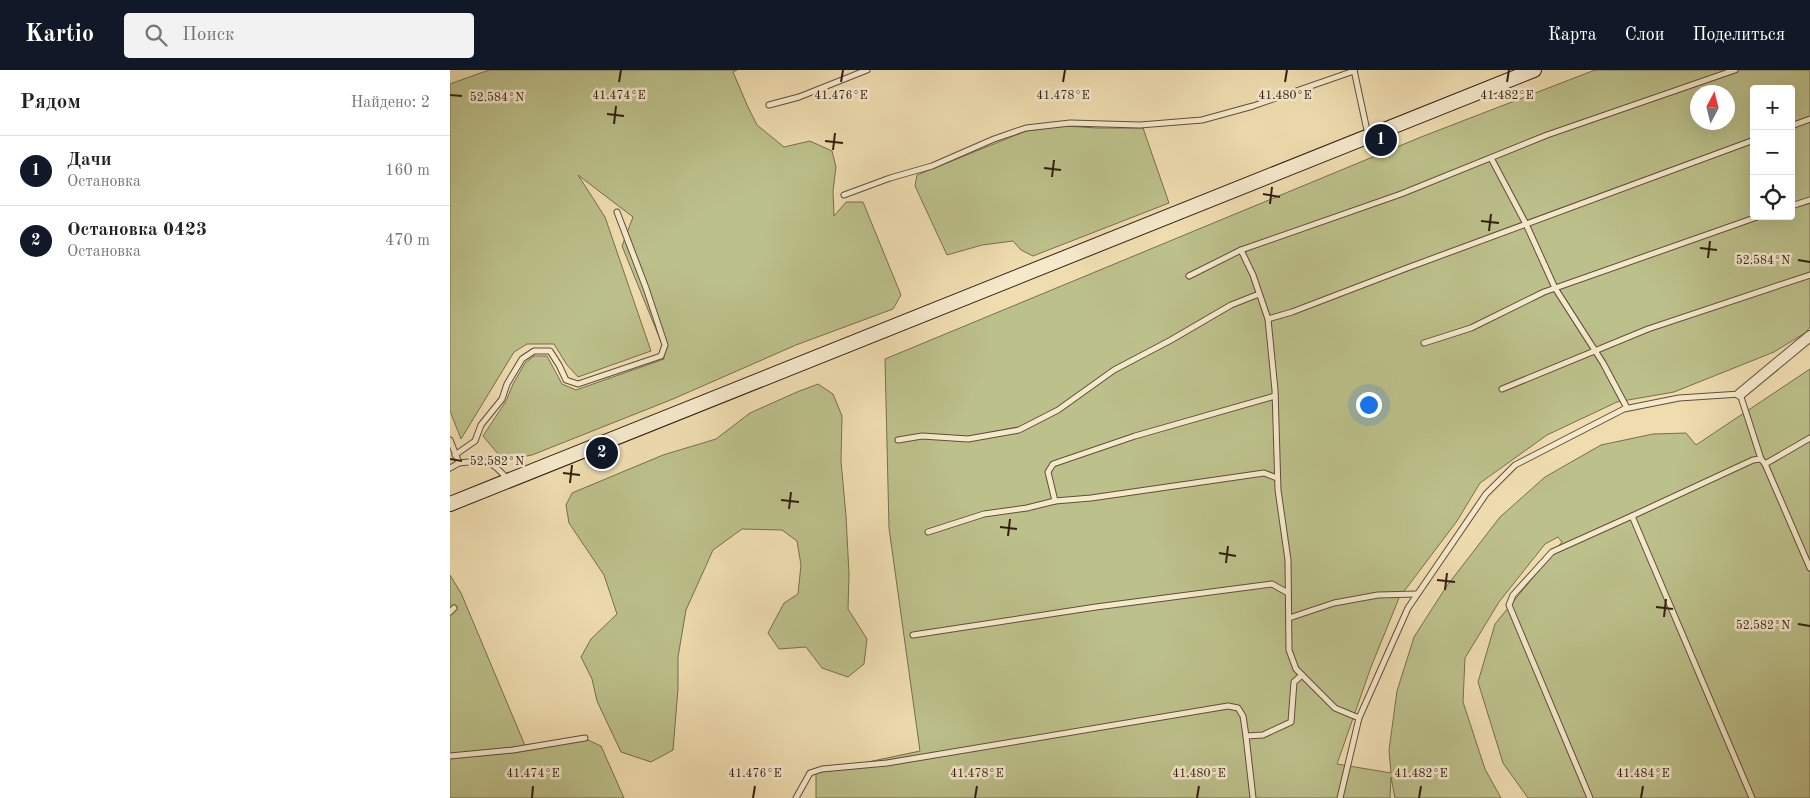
<!DOCTYPE html>
<html lang="ru">
<meta charset="utf-8">
<style>
:root{--surface:#fff;--page:#f2f2f2;--text:#202124;--muted:#757577;--line:#e0e0e0;--accent:#111827}
body{margin:0;font-family:"Old Standard TT",serif;background:var(--page);color:var(--text)}
.controls{position:absolute;right:15px;top:15px;display:grid;overflow:hidden;border-radius:5px;box-shadow:0 5px 20px #0002}
.controls button{width:45px;height:45px;display:grid;place-items:center;padding:0;border:0;border-bottom:1px solid var(--line);background:var(--surface);color:var(--text);font:25px sans-serif}
.compass{position:absolute;left:1240px;top:15px;width:45px;height:45px;border-radius:50%;background:var(--surface);box-shadow:0 5px 20px #0002;rotate:7deg}
.you{position:absolute;left:918px;top:334px;width:18px;height:18px;margin:-12px;border:4px solid #fff;border-radius:50%;background:#1a73e8;box-shadow:0 0 0 8px #1a73e833}
.badge{display:grid;place-items:center;width:32px;height:32px;border-radius:50%;background:var(--accent);color:#fff;font-size:16px;font-weight:700}
.pin{position:absolute;translate:-50% -50%;border:2px solid #fff;box-shadow:0 1px 5px #0006}
.list{margin:0;padding:0;list-style:none}
h2{display:flex;justify-content:space-between;align-items:center;height:65px;margin:0;padding:0 20px;font-size:21px}
h2 small{font-size:16px;font-weight:400;color:var(--muted)}
.list li{display:grid;grid-template-columns:32px 1fr auto;gap:15px;align-items:center;box-sizing:border-box;height:70px;padding:0 20px;border-top:1px solid var(--line)}
.list b{display:block;font-size:19px;white-space:nowrap}
.list p{margin:0;font-size:16px;white-space:nowrap;color:var(--muted)}
.list em{font-size:16px;font-style:normal;color:var(--muted)}
.icon{flex:none;width:28px;height:28px;fill:none;stroke:currentColor;stroke-width:2;stroke-linecap:round;stroke-linejoin:round}
.map{position:relative;flex:none;width:1360px;height:728px;overflow:hidden}
header{display:flex;align-items:center;gap:30px;box-sizing:border-box;height:70px;padding:0 25px;background:var(--accent);color:#fff}
header strong{font-size:24px}
nav{display:flex;gap:28px;margin-inline-start:auto;font-size:18px}
.search{width:350px;height:45px;background:var(--page);display:flex;align-items:center;gap:12px;box-sizing:border-box;padding:0 18px;border-radius:5px;color:var(--muted);font-size:19px}
main{display:flex}
aside{flex:1;background:var(--surface)}
.map>svg:first-child{display:block}
</style>
<header>
<strong>Kartio</strong>
<div class="search"><svg class="icon" aria-label="search" viewBox="0 0 24 24"><circle cx="10" cy="10" r="6"/><path d="M15 15l6 6"/></svg>Поиск</div>
<nav><a>Карта</a><a>Слои</a><a>Поделиться</a></nav>
</header>
<main>
<aside>
<h2>Рядом<small>Найдено: 2</small></h2>
<ul class="list">
<li><span class="badge">1</span><div><b>Дачи</b><p>Остановка</p></div><em>160 m</em></li>
<li><span class="badge">2</span><div><b>Остановка 0423</b><p>Остановка</p></div><em>470 m</em></li>
</ul>
</aside>
<div class="map">
<svg width="1360" height="728" viewBox="0 0 1360 728">
<rect width="100%" height="100%" fill="#efddb0"/>
<filter id="stains"><feTurbulence type="fractalNoise" baseFrequency=".004" numOctaves="4"/><feColorMatrix values="0 0 0 0 .2 0 0 0 0 .09 0 0 0 0 .02 0 0 0 .5 -.17"/></filter>
<radialGradient id="worn" r=".72"><stop offset=".6" stop-color="#630" stop-opacity="0"/><stop offset="1" stop-color="#630" stop-opacity=".3"/></radialGradient>
<g fill="#bcc08a" stroke="#786e4e" fill-rule="evenodd">
<polygon points="39,0 287,0 283,2 298,37 307,55 334,77 360,71 382,81 386,97 383,121 384,146 396,132 413,132 451,225 443,239 346,275 223,329 82,385 67,388 49,385 33,366 56,331 63,314 75,293 84,286 97,286 112,314 126,320 214,289 212,274 172,176 183,147 128,105 155,147 201,281 128,307 117,295 104,274 77,274 64,282 11,369 0,341 0,14"/>
<path d="M1145 0H1360V257L1355 263 1324 282 1224 322 1167 332 1097 365 1030 413 1007 451 949 528 921 597 887 694 941 703 939 680 947 621 964 567 996 517 1050 447 1095 407 1151 375 1203 364 1236 363 1246 375 1360 299V728H1078L1053 693 1028 612 1045 554 1112 472 1108 467 1095 474 1049 532 1015 588 1013 632 1035 699 1051 728H945L941 707 940 728H366V703L470 681 439 458 435 289 971 67ZM1304 19H1341V146H1304ZM1248 22H1278V52H1248Z"/>
<polygon points="615,56 647,58 693,58 719,133 583,186 571,180 563,171 532,175 497,185 465,116 467,105 576,61"/>
<polygon points="368,314 383,324 392,346 391,391 396,446 399,504 398,539 417,569 414,594 398,607 372,598 356,577 329,579 318,563 334,533 348,524 351,495 347,471 332,460 292,459 263,480 236,540 228,587 228,619 223,680 201,692 171,682 147,631 142,609 131,587 141,569 167,544 154,505 119,453 116,435 122,423 213,385 266,369 300,343 347,322"/>
<polygon points="0,505 11,523 76,678 138,670 151,676 174,728 0,728"/>
</g>
<g fill="none" stroke-linecap="round" stroke-linejoin="round">
<defs>
<g id="service">
<polyline points="904,0 918,65"/>
<polyline points="319,35 349,27 417,0"/>
<polyline points="1341,56 1360,49"/>
<polyline points="1041,88 1076,154 1105,218 1153,293 1177,338"/>
<polyline points="394,125 440,108 482,96 544,69 576,58 620,53 690,55 752,50 803,36 904,1"/>
<polyline points="1341,136 1360,130"/>
<polyline points="791,180 803,205 818,249 842,242 957,198 1304,70"/>
<polyline points="739,206 791,180 951,124 1097,65 1285,0"/>
<polyline points="818,249 825,320 828,420 838,490 839,580 846,599 885,638 909,648"/>
<polyline points="974,273 1021,258 1094,222 1310,146"/>
<polyline points="1052,319 1198,259 1360,205"/>
<polyline points="0,370 9,393 0,398"/>
<polyline points="448,370 472,366 518,369 569,360 608,340 664,300 721,270 781,235 809,224"/>
<polyline points="5,385 25,371 31,355 52,329 57,314 72,289 84,281 100,281 109,295 116,310 128,314 211,286 215,275 196,218 167,142"/>
<path d="M9 393C36 390 40 388 58 410"/>
<polyline points="1315,394 1360,368"/>
<polyline points="605,431 598,402 603,394 685,366 825,326"/>
<polyline points="478,462 534,444 577,438 605,431 641,428 814,403 827,408"/>
<polyline points="0,542 4,538"/>
<polyline points="839,548 884,533 928,525 967,524"/>
<polyline points="463,565 646,537 822,514 838,523"/>
<polyline points="796,666 803,728"/>
<polyline points="0,686 63,680 135,668"/>
<polyline points="346,728 360,703 372,699 437,693 778,636 788,638 793,646 796,666 813,665 841,652 844,612 852,605"/>
<polyline points="890,728 909,648 958,538 1036,424 1065,395 1174,339 1229,328 1290,324 1311,389"/>
<polyline points="1140,728 1059,535 1063,525 1102,482 1182,446"/>
<polyline points="1302,728 1182,446 1303,390 1311,389 1315,394 1360,498"/>
</g>
<polyline id="minor" points="1290,324 1360,266"/>
<polyline id="secondary" points="0,434 1084,0"/>
</defs>
<use href="#service" stroke="#624d3a" stroke-width="7"/>
<use href="#minor" stroke="#624d3a" stroke-width="12"/>
<use href="#secondary" stroke="#331d12" stroke-width="16"/>
<use href="#service" stroke="#f5e9cc" stroke-width="5"/>
<use href="#minor" stroke="#f5e9cc" stroke-width="10"/>
<use href="#secondary" stroke="#f5e9cc" stroke-width="14"/>
</g>
<path fill="none" stroke="#331d12" stroke-width="2" d="M169 12 171 0M391 12 393 0M613 12 615 0M835 12 837 0M1057 12 1059 0M0 25 12 26M157 44 174 46M164 54 166 36M375 71 393 73M383 80 385 63M594 98 611 100M602 107 604 90M813 124 830 127M820 134 822 117M1031 151 1049 153M1039 161 1041 144M1250 178 1267 180M1258 188 1260 171M1348 190 1360 192M0 389 12 391M113 403 130 405M120 413 122 395M331 430 349 432M339 439 341 422M550 457 567 459M558 466 560 449M769 483 786 486M776 493 778 476M987 510 1005 512M995 520 997 503M1206 537 1223 539M1214 547 1216 529M1348 554 1360 556M82 728 83 716M303 728 305 716M525 728 527 716M747 728 749 716M969 728 971 716M1191 728 1193 716"/>
<g font-size="12" text-anchor="middle" fill="#331d12" stroke="#f5e9cc" stroke-width="5" stroke-linejoin="round" paint-order="stroke">
<text x="169" y="29">41.474°E</text>
<text x="391" y="29">41.476°E</text>
<text x="613" y="29">41.478°E</text>
<text x="835" y="29">41.480°E</text>
<text x="1057" y="29">41.482°E</text>
<text x="47" y="31">52.584°N</text>
<text x="1313" y="194">52.584°N</text>
<text x="47" y="395">52.582°N</text>
<text x="1313" y="559">52.582°N</text>
<text x="83" y="707">41.474°E</text>
<text x="305" y="707">41.476°E</text>
<text x="527" y="707">41.478°E</text>
<text x="749" y="707">41.480°E</text>
<text x="971" y="707">41.482°E</text>
<text x="1193" y="707">41.484°E</text>
</g>
<rect width="100%" height="100%" filter="url(#stains)"/>
<rect width="100%" height="100%" fill="url(#worn)"/>
</svg>
<div class="controls">
<button>+</button>
<button>−</button>
<button><svg class="icon" aria-label="locate" viewBox="0 0 24 24"><circle cx="12" cy="12" r="6"/><path d="M12 2v4M12 18v4M2 12h4M18 12h4"/></svg></button>
</div>
<svg class="compass" viewBox="-18 -18 36 36"><path d="M0-13l5 13h-10z" fill="#e53935"/><path d="M0 13l5-13h-10z" fill="#757577"/></svg>
<div class="you"></div>
<div class="pin badge" style="left:931px;top:70px">1</div>
<div class="pin badge" style="left:152px;top:383px">2</div>
</div>
</main>
